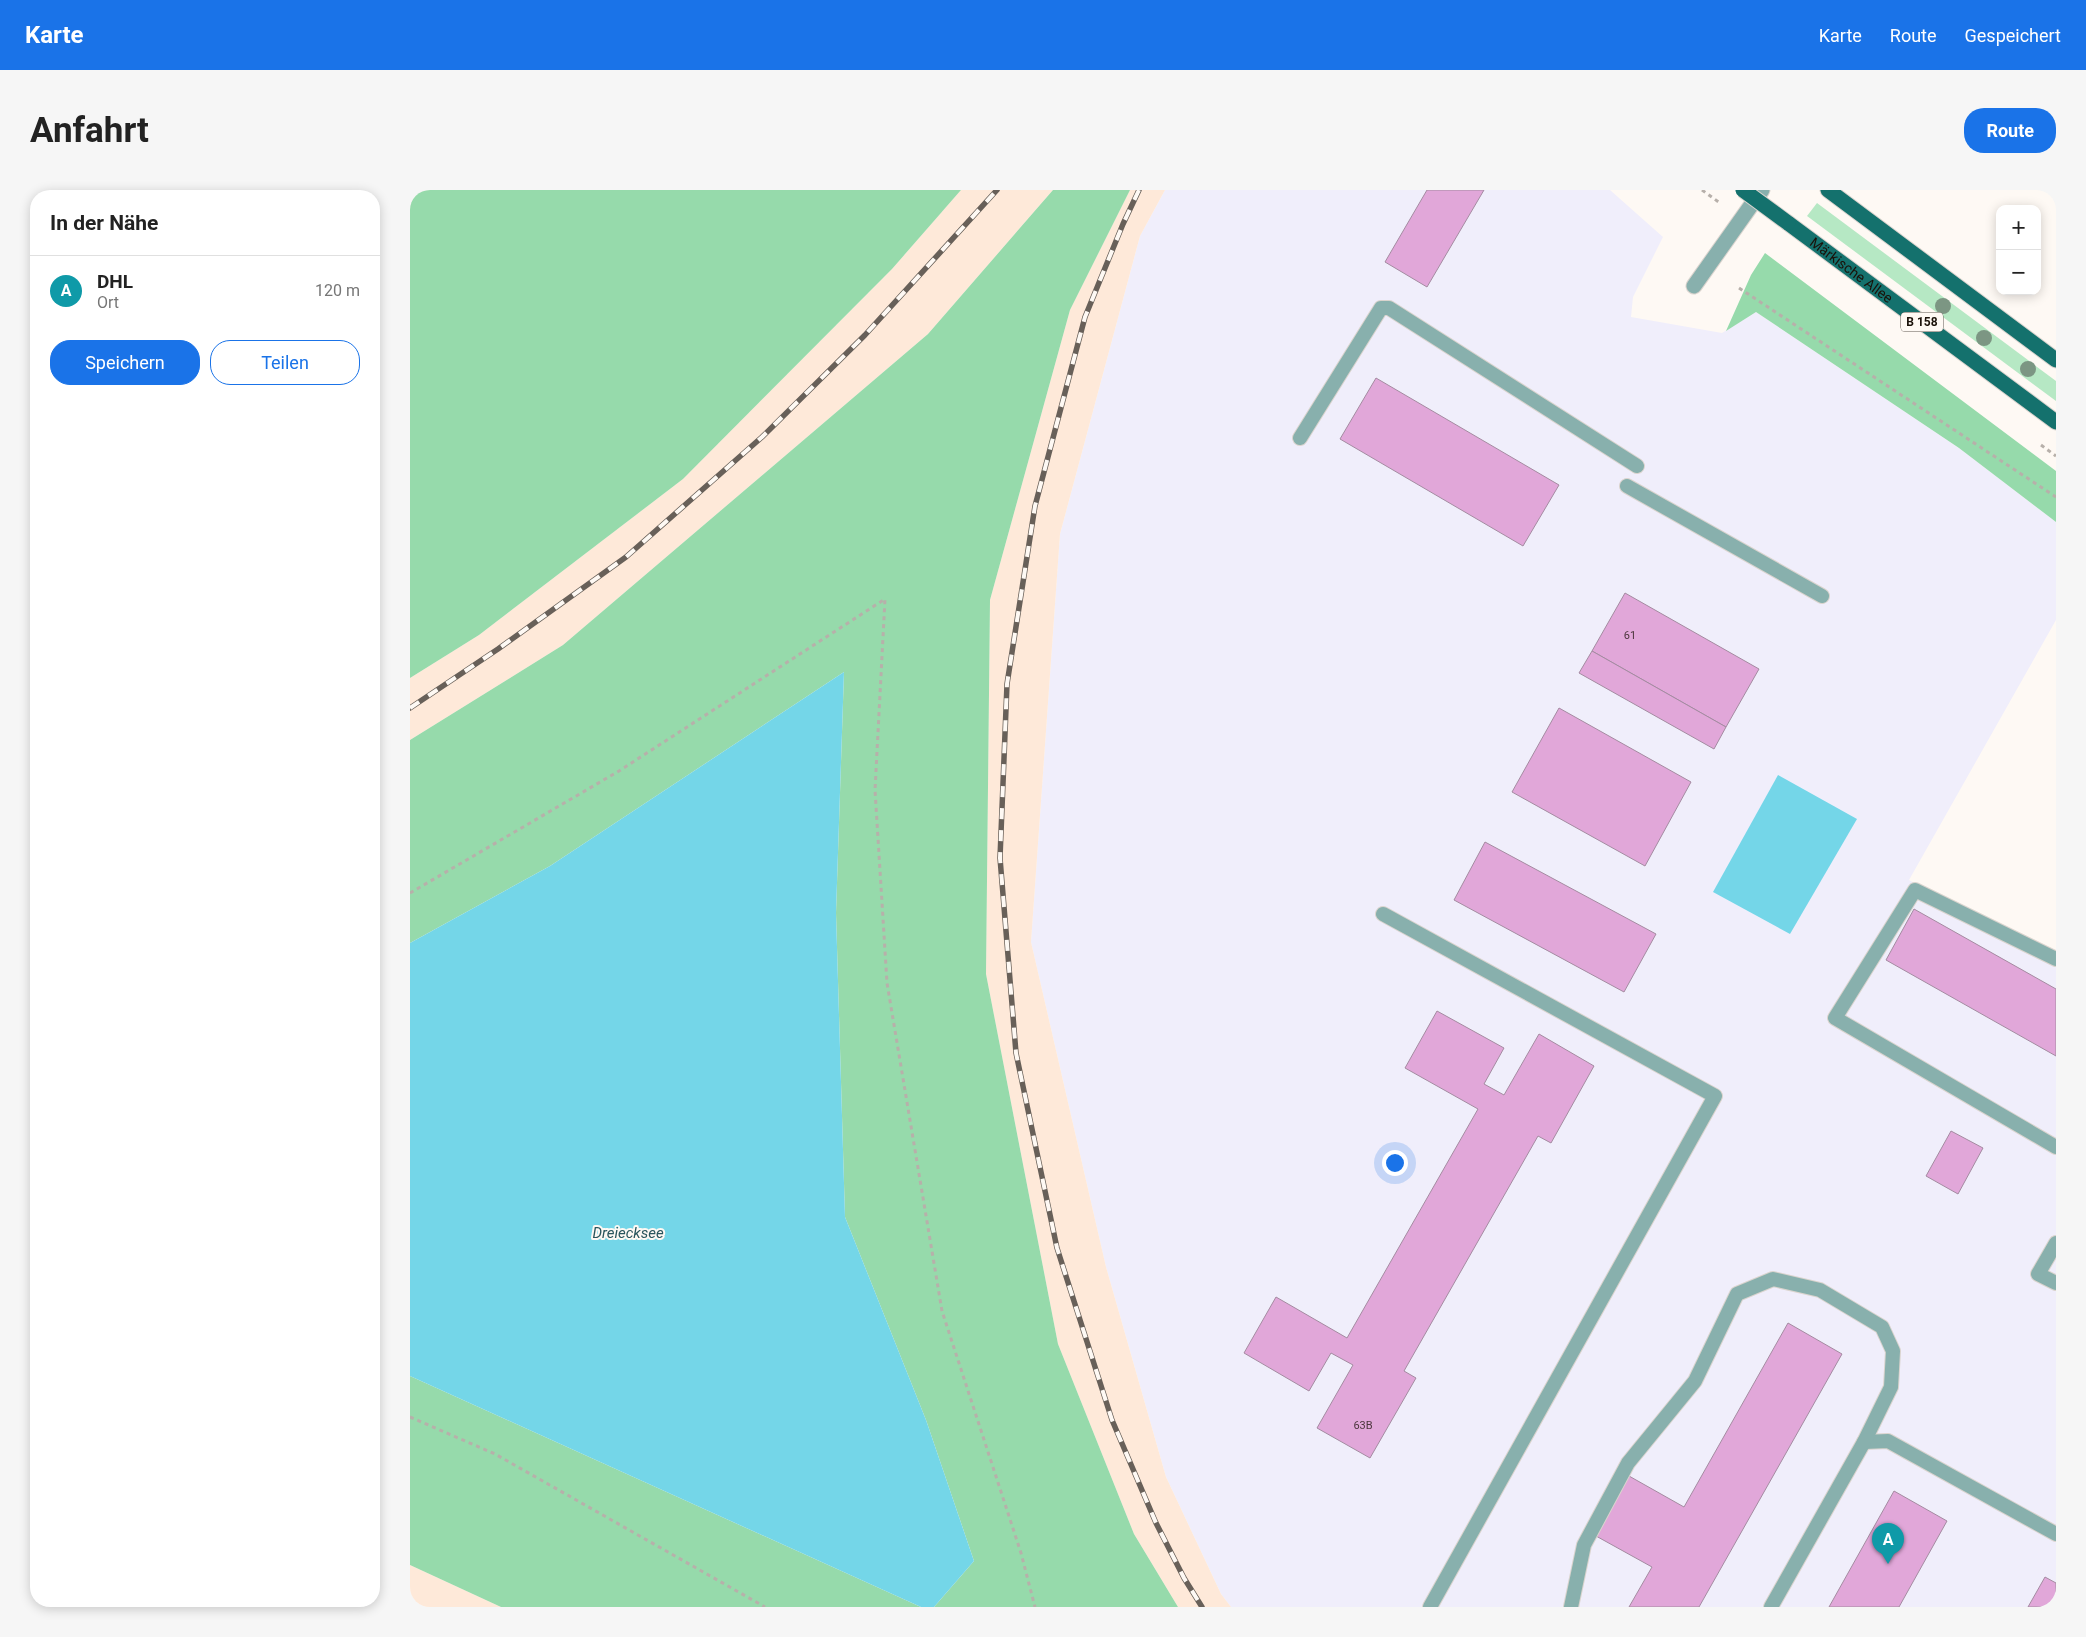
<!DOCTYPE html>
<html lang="de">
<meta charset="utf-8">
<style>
:root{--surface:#fff;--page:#f6f6f6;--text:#222;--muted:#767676;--line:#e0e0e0;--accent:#1a73e8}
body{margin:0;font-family:Roboto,sans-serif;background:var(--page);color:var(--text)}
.controls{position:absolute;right:15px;top:15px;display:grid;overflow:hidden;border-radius:10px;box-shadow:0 2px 12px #0003}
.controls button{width:45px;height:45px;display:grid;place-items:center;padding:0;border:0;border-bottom:1px solid var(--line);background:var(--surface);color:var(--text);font:25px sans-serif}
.you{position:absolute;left:984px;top:972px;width:18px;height:18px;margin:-12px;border:4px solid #fff;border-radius:50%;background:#1a73e8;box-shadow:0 0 0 8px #1a73e833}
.badge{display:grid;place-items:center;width:32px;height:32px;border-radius:50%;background:var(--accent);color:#fff;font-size:16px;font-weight:700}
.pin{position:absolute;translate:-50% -41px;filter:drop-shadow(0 1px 2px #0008)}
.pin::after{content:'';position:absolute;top:26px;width:18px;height:15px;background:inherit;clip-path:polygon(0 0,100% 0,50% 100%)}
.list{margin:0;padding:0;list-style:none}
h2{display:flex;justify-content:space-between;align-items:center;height:65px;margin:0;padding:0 20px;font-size:21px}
h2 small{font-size:16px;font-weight:400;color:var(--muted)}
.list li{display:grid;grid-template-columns:32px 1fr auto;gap:15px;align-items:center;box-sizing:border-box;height:70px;padding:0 20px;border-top:1px solid var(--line)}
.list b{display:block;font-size:19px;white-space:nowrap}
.list p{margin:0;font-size:16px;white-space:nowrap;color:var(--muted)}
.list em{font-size:16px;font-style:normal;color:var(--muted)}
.actions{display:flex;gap:10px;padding:15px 20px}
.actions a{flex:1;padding:11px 0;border:1px solid var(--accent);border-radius:20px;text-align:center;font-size:18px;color:var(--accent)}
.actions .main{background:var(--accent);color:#fff}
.map{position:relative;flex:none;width:1646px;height:1417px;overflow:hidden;border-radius:20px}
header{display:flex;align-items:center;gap:30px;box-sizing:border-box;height:70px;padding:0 25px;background:var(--accent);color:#fff}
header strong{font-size:24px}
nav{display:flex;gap:28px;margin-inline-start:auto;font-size:18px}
.intro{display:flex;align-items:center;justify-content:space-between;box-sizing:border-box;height:120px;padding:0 30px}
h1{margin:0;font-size:35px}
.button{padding:12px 22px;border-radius:20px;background:var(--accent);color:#fff;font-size:18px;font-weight:700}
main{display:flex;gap:30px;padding:0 30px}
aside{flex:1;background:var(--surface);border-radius:20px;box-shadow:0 2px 12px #0003}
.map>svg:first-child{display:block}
</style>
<header>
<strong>Karte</strong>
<nav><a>Karte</a><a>Route</a><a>Gespeichert</a></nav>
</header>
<div class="intro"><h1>Anfahrt</h1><a class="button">Route</a></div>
<main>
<aside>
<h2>In der Nähe<small></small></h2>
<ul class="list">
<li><span class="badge" style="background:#0f9aa8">A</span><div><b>DHL</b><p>Ort</p></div><em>120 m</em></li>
</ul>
<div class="actions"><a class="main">Speichern</a><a>Teilen</a></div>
</aside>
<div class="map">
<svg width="1646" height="1417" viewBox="0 0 1646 1417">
<rect width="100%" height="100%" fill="#fef9f4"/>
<polygon fill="#f0eefb" points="755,0 1200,0 1253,47 1223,107 1221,127 1312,143 1346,122 1549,258 1646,332 1646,430 1499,690 1646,772 1646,1417 821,1417 811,1404 756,1287 696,1077 621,752 650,344 730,46"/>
<g fill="#fee9d9">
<polygon points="551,0 643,0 518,144 153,455 0,550 0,488 69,445 273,289 482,79"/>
<polygon points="720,0 755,0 730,46 650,344 621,752 696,1077 756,1287 811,1404 821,1417 768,1417 724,1344 648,1154 576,784 580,410 660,120"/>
<polygon points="0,1375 91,1417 0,1417"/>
</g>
<polygon fill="#b6e8c4" points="1407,13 1646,191 1646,211 1397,26"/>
<g fill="#96daab">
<polygon points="0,0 551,0 482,79 273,289 69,445 0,488"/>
<polygon points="643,0 720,0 660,120 580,410 576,784 648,1154 724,1344 768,1417 524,1417 564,1371 516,1230 435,1027 426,723 434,482 140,676 0,753 0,550 153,455 518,144"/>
<polygon points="1355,63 1646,281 1646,332 1549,258 1346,122 1316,141 1341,85"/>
<polygon points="0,1186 511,1417 91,1417 0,1375"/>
</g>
<g fill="#74d6e8">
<polygon points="434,482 426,723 435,1027 516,1230 564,1371 524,1417 511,1417 0,1186 0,753 140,676"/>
<polygon points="1368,585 1447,629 1380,744 1303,702"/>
</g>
<g fill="#e1a7d9" stroke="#a48ba1">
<polygon points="1017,0 1074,0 1017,97 975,72"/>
<polygon points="966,188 1149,295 1113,356 930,249"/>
<polygon points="1215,403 1349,479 1316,537 1182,461"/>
<polygon points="1182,461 1316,537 1304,559 1169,483"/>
<polygon points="1149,518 1281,592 1235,676 1102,602"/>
<polygon points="1075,652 1246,744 1214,802 1044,710"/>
<polygon points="1504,719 1646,799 1646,866 1476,770"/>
<polygon points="1027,821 1094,858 1074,894 1094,905 1129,844 1184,876 1141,953 1128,946 994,1181 1006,1188 960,1268 907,1238 943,1175 921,1163 899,1201 834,1163 866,1107 937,1148 1068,919 995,878"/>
<polygon points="1541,941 1573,958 1548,1004 1516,986"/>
<polygon points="1378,1133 1432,1164 1289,1417 1219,1417 1242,1377 1186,1346 1219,1286 1274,1317"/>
<polygon points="1484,1301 1537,1331 1489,1417 1419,1417"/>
<polygon points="1635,1387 1646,1393 1646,1417 1618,1417"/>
</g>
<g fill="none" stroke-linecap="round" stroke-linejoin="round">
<defs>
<g id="service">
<polyline points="890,248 971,118 979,118 1227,276"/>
<polyline points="1217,296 1412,406"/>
<polyline points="973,724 1305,906 1020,1417"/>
<polyline points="1646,769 1505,700 1425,828 1646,957"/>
<polyline points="1646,1053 1628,1084 1646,1093"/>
<polyline points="1454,1252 1478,1251 1646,1344"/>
<polyline points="1161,1417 1174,1355 1218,1273 1285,1191 1327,1104 1363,1089 1410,1100 1472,1137 1483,1161 1481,1197 1454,1252 1361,1417"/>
</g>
<polyline id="minor" points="1284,96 1352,0"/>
<g id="primary">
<polyline points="1418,0 1646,170"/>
<path id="s1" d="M1378 33 1646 232"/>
</g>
</defs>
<use href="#service" stroke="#dad4ce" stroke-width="16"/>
<use href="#minor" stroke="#dad4ce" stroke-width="17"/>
<use href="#primary" stroke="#dad4ce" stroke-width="17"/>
<g stroke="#b7b0aa" stroke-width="3" stroke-dasharray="4 4" stroke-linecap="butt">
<polyline points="1329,98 1646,307"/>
<polyline points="1631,255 1646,266"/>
<polyline points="0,703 209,581 475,409 465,600 477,793 532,1121 611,1363 625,1417"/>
<polyline points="0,1227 85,1264 355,1417"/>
</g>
<use href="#service" stroke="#88b0ad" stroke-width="14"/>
<use href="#minor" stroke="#88b0ad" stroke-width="15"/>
<use href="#primary" stroke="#14716d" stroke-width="15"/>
<defs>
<g id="rail">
<polyline points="729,0 713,34 675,127 625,316 597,494 590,668 606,863 647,1058 702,1230 746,1333 774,1388 792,1417"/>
<polyline points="0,518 88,459 216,367 352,247 455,145 587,0"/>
<polyline points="0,1414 7,1417"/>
</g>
</defs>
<use href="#rail" stroke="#686059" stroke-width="5.5"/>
<use href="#rail" stroke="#fef9f4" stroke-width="4" stroke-dasharray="11" stroke-linecap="butt"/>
<defs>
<polyline id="primary-bridge" points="1333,0 1378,33"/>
</defs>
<use href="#primary-bridge" stroke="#dad4ce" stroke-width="17" stroke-linecap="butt"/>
<polyline stroke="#b7b0aa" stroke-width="3" stroke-dasharray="4 4" stroke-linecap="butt" points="1292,0 1310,13"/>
<use href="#primary-bridge" stroke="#14716d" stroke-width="15"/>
</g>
<g fill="#7c9683">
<circle cx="1533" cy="116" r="8"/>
<circle cx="1574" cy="148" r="8"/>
<circle cx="1618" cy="179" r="8"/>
</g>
<g text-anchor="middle" stroke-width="4" stroke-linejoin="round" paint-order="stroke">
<g font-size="11" fill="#4c363d">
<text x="1220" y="449">61</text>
<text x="953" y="1239">63B</text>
</g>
<rect fill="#fef9f4" stroke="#5e5750" stroke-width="1" x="1491" y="122.5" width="42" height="19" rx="4"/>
<g font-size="12" font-weight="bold" fill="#1a1109">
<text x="1512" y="136">B 158</text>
</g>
<g font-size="14" fill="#1a1109" stroke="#fef9f4">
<text dy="5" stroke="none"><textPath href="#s1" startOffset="79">Märkische Allee</textPath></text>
</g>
<g font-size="15" font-style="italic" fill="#29555d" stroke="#fef9f4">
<text x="218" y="1048">Dreiecksee</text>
</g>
</g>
</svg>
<div class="controls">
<button>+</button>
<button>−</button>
</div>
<div class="you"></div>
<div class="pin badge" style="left:1478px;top:1374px;background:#0f9aa8">A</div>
</div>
</main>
